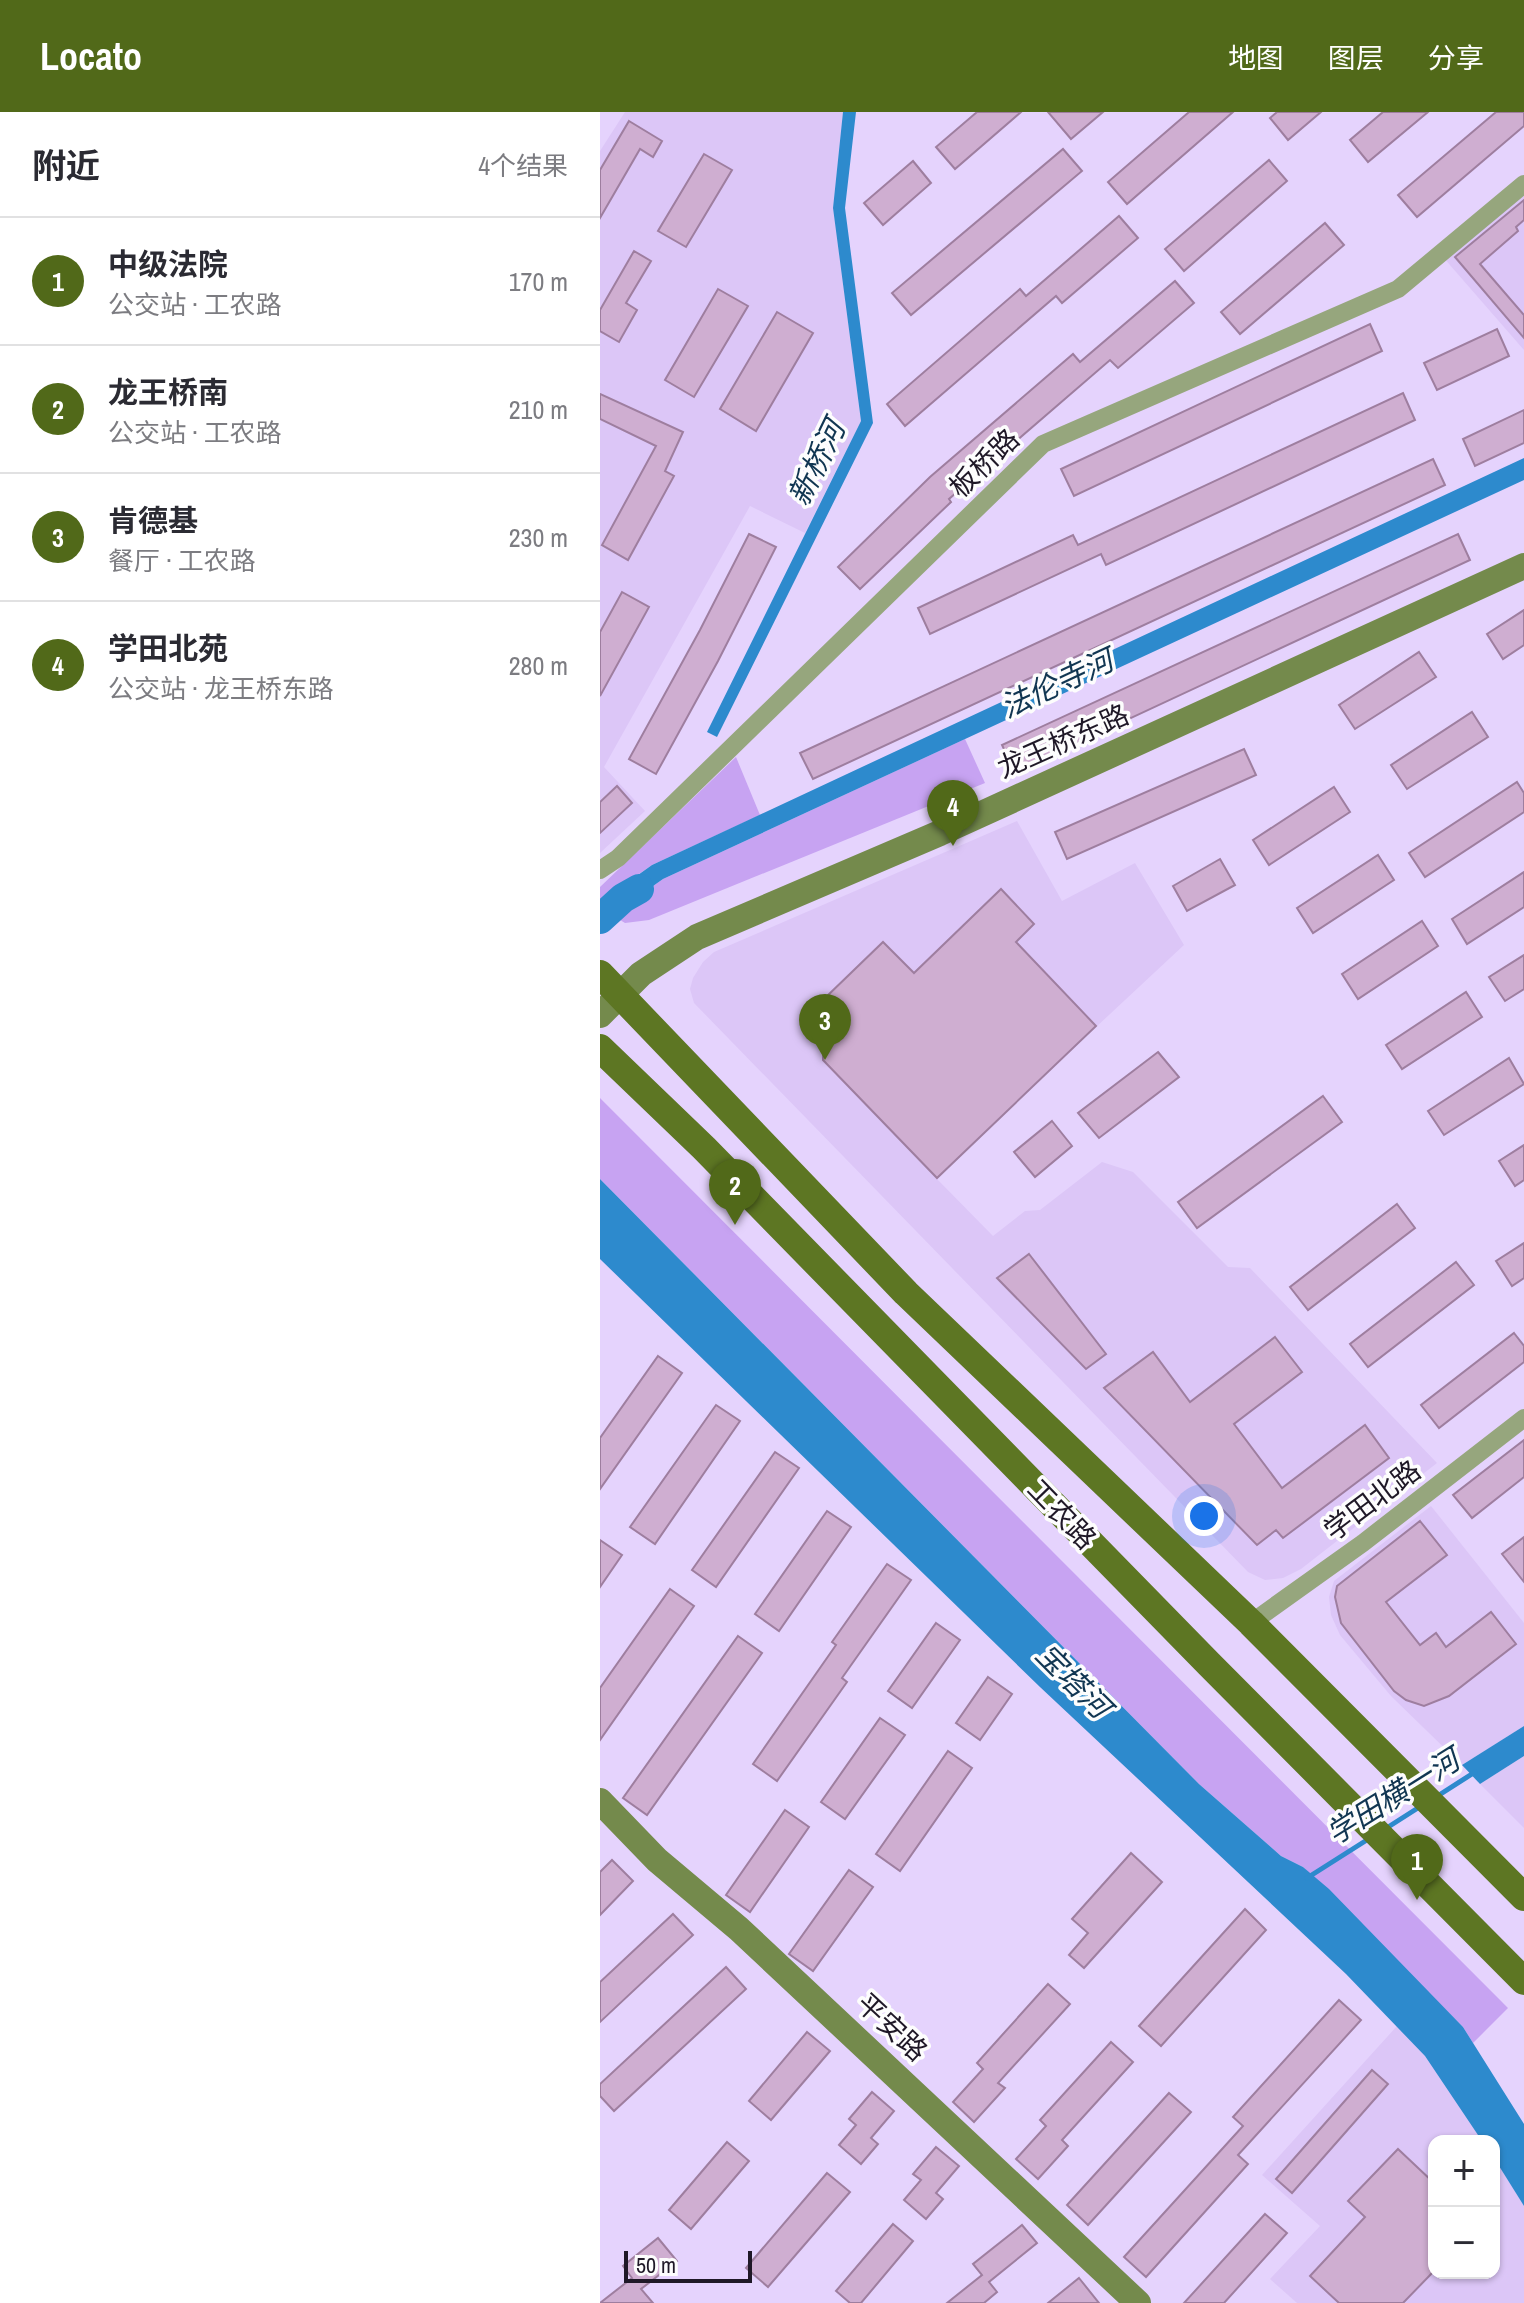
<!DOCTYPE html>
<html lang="zh">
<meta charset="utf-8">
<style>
:root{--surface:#fff;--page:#f2f2f3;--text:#2b2b33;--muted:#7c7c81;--line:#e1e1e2;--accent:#516919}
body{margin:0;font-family:"Archivo Narrow","Noto Sans SC",sans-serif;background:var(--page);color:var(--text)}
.controls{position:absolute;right:24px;bottom:24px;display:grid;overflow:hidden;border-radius:16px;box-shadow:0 2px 6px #0004}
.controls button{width:72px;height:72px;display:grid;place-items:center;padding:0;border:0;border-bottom:2px solid var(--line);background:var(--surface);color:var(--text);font:40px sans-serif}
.scale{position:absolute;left:24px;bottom:20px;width:128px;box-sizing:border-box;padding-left:8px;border:4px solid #1f1827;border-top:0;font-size:22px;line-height:28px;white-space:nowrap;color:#1f1827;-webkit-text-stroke:6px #fdfdfd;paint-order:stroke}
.you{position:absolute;left:604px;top:1404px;width:28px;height:28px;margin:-20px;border:6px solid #fff;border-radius:50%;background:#1a73e8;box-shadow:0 0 0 12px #1a73e833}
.badge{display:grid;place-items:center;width:52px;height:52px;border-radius:50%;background:var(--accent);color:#fff;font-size:26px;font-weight:700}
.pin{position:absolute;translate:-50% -66px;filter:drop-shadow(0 2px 4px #0008)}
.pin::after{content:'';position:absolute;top:42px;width:28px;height:24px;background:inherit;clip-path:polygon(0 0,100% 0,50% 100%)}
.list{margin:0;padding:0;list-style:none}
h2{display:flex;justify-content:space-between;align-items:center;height:104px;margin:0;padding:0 32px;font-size:34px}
h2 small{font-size:26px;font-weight:400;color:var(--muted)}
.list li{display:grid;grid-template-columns:52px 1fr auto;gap:24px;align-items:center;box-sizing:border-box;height:128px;padding:0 32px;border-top:2px solid var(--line)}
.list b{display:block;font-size:30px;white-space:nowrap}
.list p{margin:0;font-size:26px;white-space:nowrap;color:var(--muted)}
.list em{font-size:26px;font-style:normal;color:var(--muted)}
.map{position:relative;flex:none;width:924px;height:2191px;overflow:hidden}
header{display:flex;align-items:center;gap:48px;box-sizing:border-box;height:112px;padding:0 40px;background:var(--accent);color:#fff}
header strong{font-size:38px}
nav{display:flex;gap:44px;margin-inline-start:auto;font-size:28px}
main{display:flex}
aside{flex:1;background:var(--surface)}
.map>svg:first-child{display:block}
</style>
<header>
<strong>Locato</strong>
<nav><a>地图</a><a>图层</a><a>分享</a></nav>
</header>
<main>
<aside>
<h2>附近<small>4个结果</small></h2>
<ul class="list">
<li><span class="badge">1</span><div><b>中级法院</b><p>公交站 · 工农路</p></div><em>170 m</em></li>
<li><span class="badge">2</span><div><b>龙王桥南</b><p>公交站 · 工农路</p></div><em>210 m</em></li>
<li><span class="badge">3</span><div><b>肯德基</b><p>餐厅 · 工农路</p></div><em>230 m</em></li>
<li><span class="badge">4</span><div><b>学田北苑</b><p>公交站 · 龙王桥东路</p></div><em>280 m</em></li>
</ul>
</aside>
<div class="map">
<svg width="924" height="2191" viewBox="0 0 924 2191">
<rect width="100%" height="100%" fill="#e5d3fd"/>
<g fill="#dcc6f7">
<polygon points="25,0 243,0 233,96 261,309 205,421 150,394 4,655 45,699 0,741 0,39"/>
<polygon points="924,74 924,238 843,145"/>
<polygon points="417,709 462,789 535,751 584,833 450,958 360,1000 382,1023 337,1067 393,1124 425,1099 440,1098 502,1050 533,1060 628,1155 650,1156 837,1351 701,1457 683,1466 665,1468 648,1460 94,891 90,877 93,866 103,850 114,840"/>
<polygon points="831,1394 924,1511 924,1614 862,1653 791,1584 740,1523 731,1503 729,1485 734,1469"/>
<polygon points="924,1644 924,1716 880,1672"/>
<polygon points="797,1914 825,1944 882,2029 834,2029 834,2161 894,2161 894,2046 924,2094 924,2191 697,2191 670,2167 720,2114 662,2063"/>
</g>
<g fill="#c7a3f2">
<polygon points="365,627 385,671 49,808 25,811 12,803 63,767"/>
<polygon points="136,645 160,703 52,753 0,789 0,775"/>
<polygon points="0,986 908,1896 873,1931 863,1915 703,1755 681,1744 599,1672 0,1067"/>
</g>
<g fill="#2d8acd">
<polygon points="243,0 256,0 245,96 273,311 117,625 107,620 261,309 233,96"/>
<polygon points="924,346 924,368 63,767 12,803 0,790 52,753"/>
<polygon points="0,1067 599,1672 681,1744 703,1755 729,1777 863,1915 924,2012 924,2094 894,2046 894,2029 882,2029 825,1944 746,1862 440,1575 0,1147"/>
<polygon points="924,1614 924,1644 880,1672 862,1653"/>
</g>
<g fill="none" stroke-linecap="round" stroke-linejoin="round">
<g stroke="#2d8acd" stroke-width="5">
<polyline points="836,1685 875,1660"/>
<polyline points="785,1717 821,1694"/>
<polyline points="707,1766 770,1726"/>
</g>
<polyline stroke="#2d8acd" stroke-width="30" points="0,807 23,786 39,777"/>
</g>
<g fill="#cfaed1" stroke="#9e7e9f" stroke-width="2">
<polygon points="377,0 421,0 355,57 336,35"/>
<polygon points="448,0 503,0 471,27"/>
<polygon points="589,0 633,0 527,92 508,70"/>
<polygon points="677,0 721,0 688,28 670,6"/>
<polygon points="783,0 828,0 768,50 750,28"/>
<polygon points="896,0 924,0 924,14 817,105 798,83"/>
<polygon points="29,9 62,29 53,45 40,37 0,106 0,58"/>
<polygon points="463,37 482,59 311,203 292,181"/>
<polygon points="104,42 132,58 86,135 58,119"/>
<polygon points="669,48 687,69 584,159 565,137"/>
<polygon points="313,49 331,71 283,113 264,91"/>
<polygon points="924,88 924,108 916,115 918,119 880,152 924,203 924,226 855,145"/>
<polygon points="519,104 538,126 462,191 456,184 305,314 287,292 420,177 426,184"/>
<polygon points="725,111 744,133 640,222 621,200"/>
<polygon points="34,139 51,149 26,191 37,198 19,230 0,219 0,198"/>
<polygon points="575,169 594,191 518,256 510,248 349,387 351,390 260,477 238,455 330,365 473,242 480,250"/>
<polygon points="118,177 148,194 94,285 65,268"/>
<polygon points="177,200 213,221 156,319 120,297"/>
<polygon points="770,212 782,239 474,384 461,357"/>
<polygon points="897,217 909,244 837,278 824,251"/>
<polygon points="803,281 815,308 506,453 501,442 330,522 318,496 473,423 478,433"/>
<polygon points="0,282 83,320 65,359 74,364 28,448 2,433 56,334 0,307"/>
<polygon points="924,298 924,331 875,354 863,327"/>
<polygon points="833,347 845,373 213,667 200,641"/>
<polygon points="149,422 176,435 118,549 56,662 29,647 100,518"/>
<polygon points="858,422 870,448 415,660 402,633"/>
<polygon points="22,480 49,495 0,584 0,520"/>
<polygon points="924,498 924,533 903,547 887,522"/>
<polygon points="819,540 836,565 755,617 739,593"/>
<polygon points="872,600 888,625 807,677 791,653"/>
<polygon points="644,637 656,663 467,747 455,720"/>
<polygon points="917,670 924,681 924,700 825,765 809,741"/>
<polygon points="17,674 32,691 0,721 0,690"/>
<polygon points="734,675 750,700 669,753 653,728"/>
<polygon points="778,743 794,768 713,821 697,796"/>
<polygon points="620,747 635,773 587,799 573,774"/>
<polygon points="924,760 924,795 867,832 852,807"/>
<polygon points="401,777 434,812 416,830 496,914 337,1066 223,948 224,887 283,830 314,861"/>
<polygon points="822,809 838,834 758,887 742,862"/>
<polygon points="924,843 924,877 905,889 889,865"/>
<polygon points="866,880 882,905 802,957 786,933"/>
<polygon points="558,940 579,965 499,1026 478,1001"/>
<polygon points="909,946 924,972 844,1023 828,999"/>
<polygon points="723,984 742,1010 597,1116 578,1090"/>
<polygon points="452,1009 472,1034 435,1065 414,1040"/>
<polygon points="924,1033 924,1068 915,1074 899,1049"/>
<polygon points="797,1092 815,1116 708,1198 690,1175"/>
<polygon points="924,1131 924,1166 912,1174 896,1149"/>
<polygon points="429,1142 506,1242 486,1257 397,1166"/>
<polygon points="856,1150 874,1173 768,1255 750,1232"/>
<polygon points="914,1221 924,1234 924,1250 839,1316 821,1293"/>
<polygon points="675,1225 702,1260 634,1312 682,1376 765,1313 789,1346 683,1426 676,1418 657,1433 504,1276 553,1240 590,1290"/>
<polygon points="58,1244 82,1261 0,1377 0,1326"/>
<polygon points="116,1293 140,1309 55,1432 30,1415"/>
<polygon points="924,1328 924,1365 872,1406 853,1383"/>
<polygon points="175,1340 199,1356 116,1475 92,1458"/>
<polygon points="227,1399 251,1415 179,1519 155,1502"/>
<polygon points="820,1409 847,1443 786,1490 820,1533 836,1521 846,1535 891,1500 916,1532 849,1584 824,1594 806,1588 794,1579 741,1511 735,1485 737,1474"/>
<polygon points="924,1425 924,1470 902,1442"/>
<polygon points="0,1428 22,1443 0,1475"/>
<polygon points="287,1452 311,1468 242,1566 247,1570 177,1669 153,1652 236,1533 232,1530"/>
<polygon points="70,1477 94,1494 0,1628 0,1576"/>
<polygon points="336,1511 360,1528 312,1596 288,1579"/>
<polygon points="138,1524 162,1541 47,1703 23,1686"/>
<polygon points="388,1565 412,1582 380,1628 356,1611"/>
<polygon points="280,1606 305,1623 245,1707 221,1690"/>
<polygon points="348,1639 372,1656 300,1759 276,1742"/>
<polygon points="185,1698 209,1715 150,1800 126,1783"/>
<polygon points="531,1741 562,1770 484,1856 469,1843 488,1821 472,1807"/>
<polygon points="12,1748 33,1769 0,1803 0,1760"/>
<polygon points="249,1758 273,1775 213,1859 189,1842"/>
<polygon points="645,1797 666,1818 561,1934 539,1914"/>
<polygon points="73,1802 93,1823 0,1910 0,1870"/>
<polygon points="126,1855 146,1877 14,1999 0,1984 0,1972"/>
<polygon points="448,1872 470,1892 398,1971 405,1976 374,2010 353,1990 383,1957 377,1951"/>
<polygon points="739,1888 761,1908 638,2043 648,2052 546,2165 524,2145 643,2014 633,2005"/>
<polygon points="207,1920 230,1939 171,2008 149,1989"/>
<polygon points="511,1930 533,1950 462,2028 468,2034 438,2067 416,2047 446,2014 440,2008"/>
<polygon points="772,1958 788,1972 692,2081 676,2067"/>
<polygon points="272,1980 294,1999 271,2026 278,2032 261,2052 239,2033 256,2013 249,2007"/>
<polygon points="569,1981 591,2000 488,2113 467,2093"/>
<polygon points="127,2030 149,2049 91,2117 69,2098"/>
<polygon points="336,2035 359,2054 336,2081 343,2087 326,2107 304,2088 321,2068 313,2062"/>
<polygon points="798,2037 834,2071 834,2159 803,2191 739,2191 710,2164 765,2105 748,2089"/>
<polygon points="227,2061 250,2080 168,2175 146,2156"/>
<polygon points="665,2102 687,2121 624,2191 584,2191"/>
<polygon points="293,2112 313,2129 261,2191 250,2191 236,2179"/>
<polygon points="422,2113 437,2131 389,2170 397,2180 384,2191 347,2191 382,2163 373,2152"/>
<polygon points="58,2126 77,2149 41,2177 53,2191 0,2191 32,2166 23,2154"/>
<polygon points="479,2166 499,2191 448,2191"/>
</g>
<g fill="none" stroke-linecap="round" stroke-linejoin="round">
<g stroke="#96a67d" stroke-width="18">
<polyline points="0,758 18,746 443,332 798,177 924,72"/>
<polyline points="651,1511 763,1431 924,1306"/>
</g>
<g stroke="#748a4c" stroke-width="26">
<polyline points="0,903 41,862 97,825 340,721 924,454"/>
<polyline points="0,1689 57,1748 139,1817 538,2191"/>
</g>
<g stroke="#5d7623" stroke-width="28">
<polyline points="0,862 306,1181 651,1511 924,1785"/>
<polyline points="0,936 104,1036 609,1552 924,1869"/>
</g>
</g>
<g text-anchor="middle" stroke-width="7" stroke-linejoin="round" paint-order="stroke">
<g font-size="28" fill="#1f1827" stroke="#fdfdfd">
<text transform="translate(384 351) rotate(-44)" y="10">板桥路</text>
<text transform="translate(463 629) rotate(-24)" y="10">龙王桥东路</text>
<text transform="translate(772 1388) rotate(-37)" y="10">学田北路</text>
<text transform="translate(462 1402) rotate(46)" y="10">工农路</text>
<text transform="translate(292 1915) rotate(43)" y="10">平安路</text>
</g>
<g font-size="30" font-style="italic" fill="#113652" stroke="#fdfdfd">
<text transform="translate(217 351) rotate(-64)" y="10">新桥河</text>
<text transform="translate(457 572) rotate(-25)" y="10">法伦寺河</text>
<text transform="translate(473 1569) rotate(45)" y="10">宝塔河</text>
<text transform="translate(793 1685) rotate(-32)" y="10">学田横一河</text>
</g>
</g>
</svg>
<div class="controls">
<button>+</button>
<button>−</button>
</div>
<div class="scale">50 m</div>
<div class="you"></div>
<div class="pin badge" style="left:817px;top:1788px">1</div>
<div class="pin badge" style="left:135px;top:1113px">2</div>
<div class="pin badge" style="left:225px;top:948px">3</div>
<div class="pin badge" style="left:353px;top:734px">4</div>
</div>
</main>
